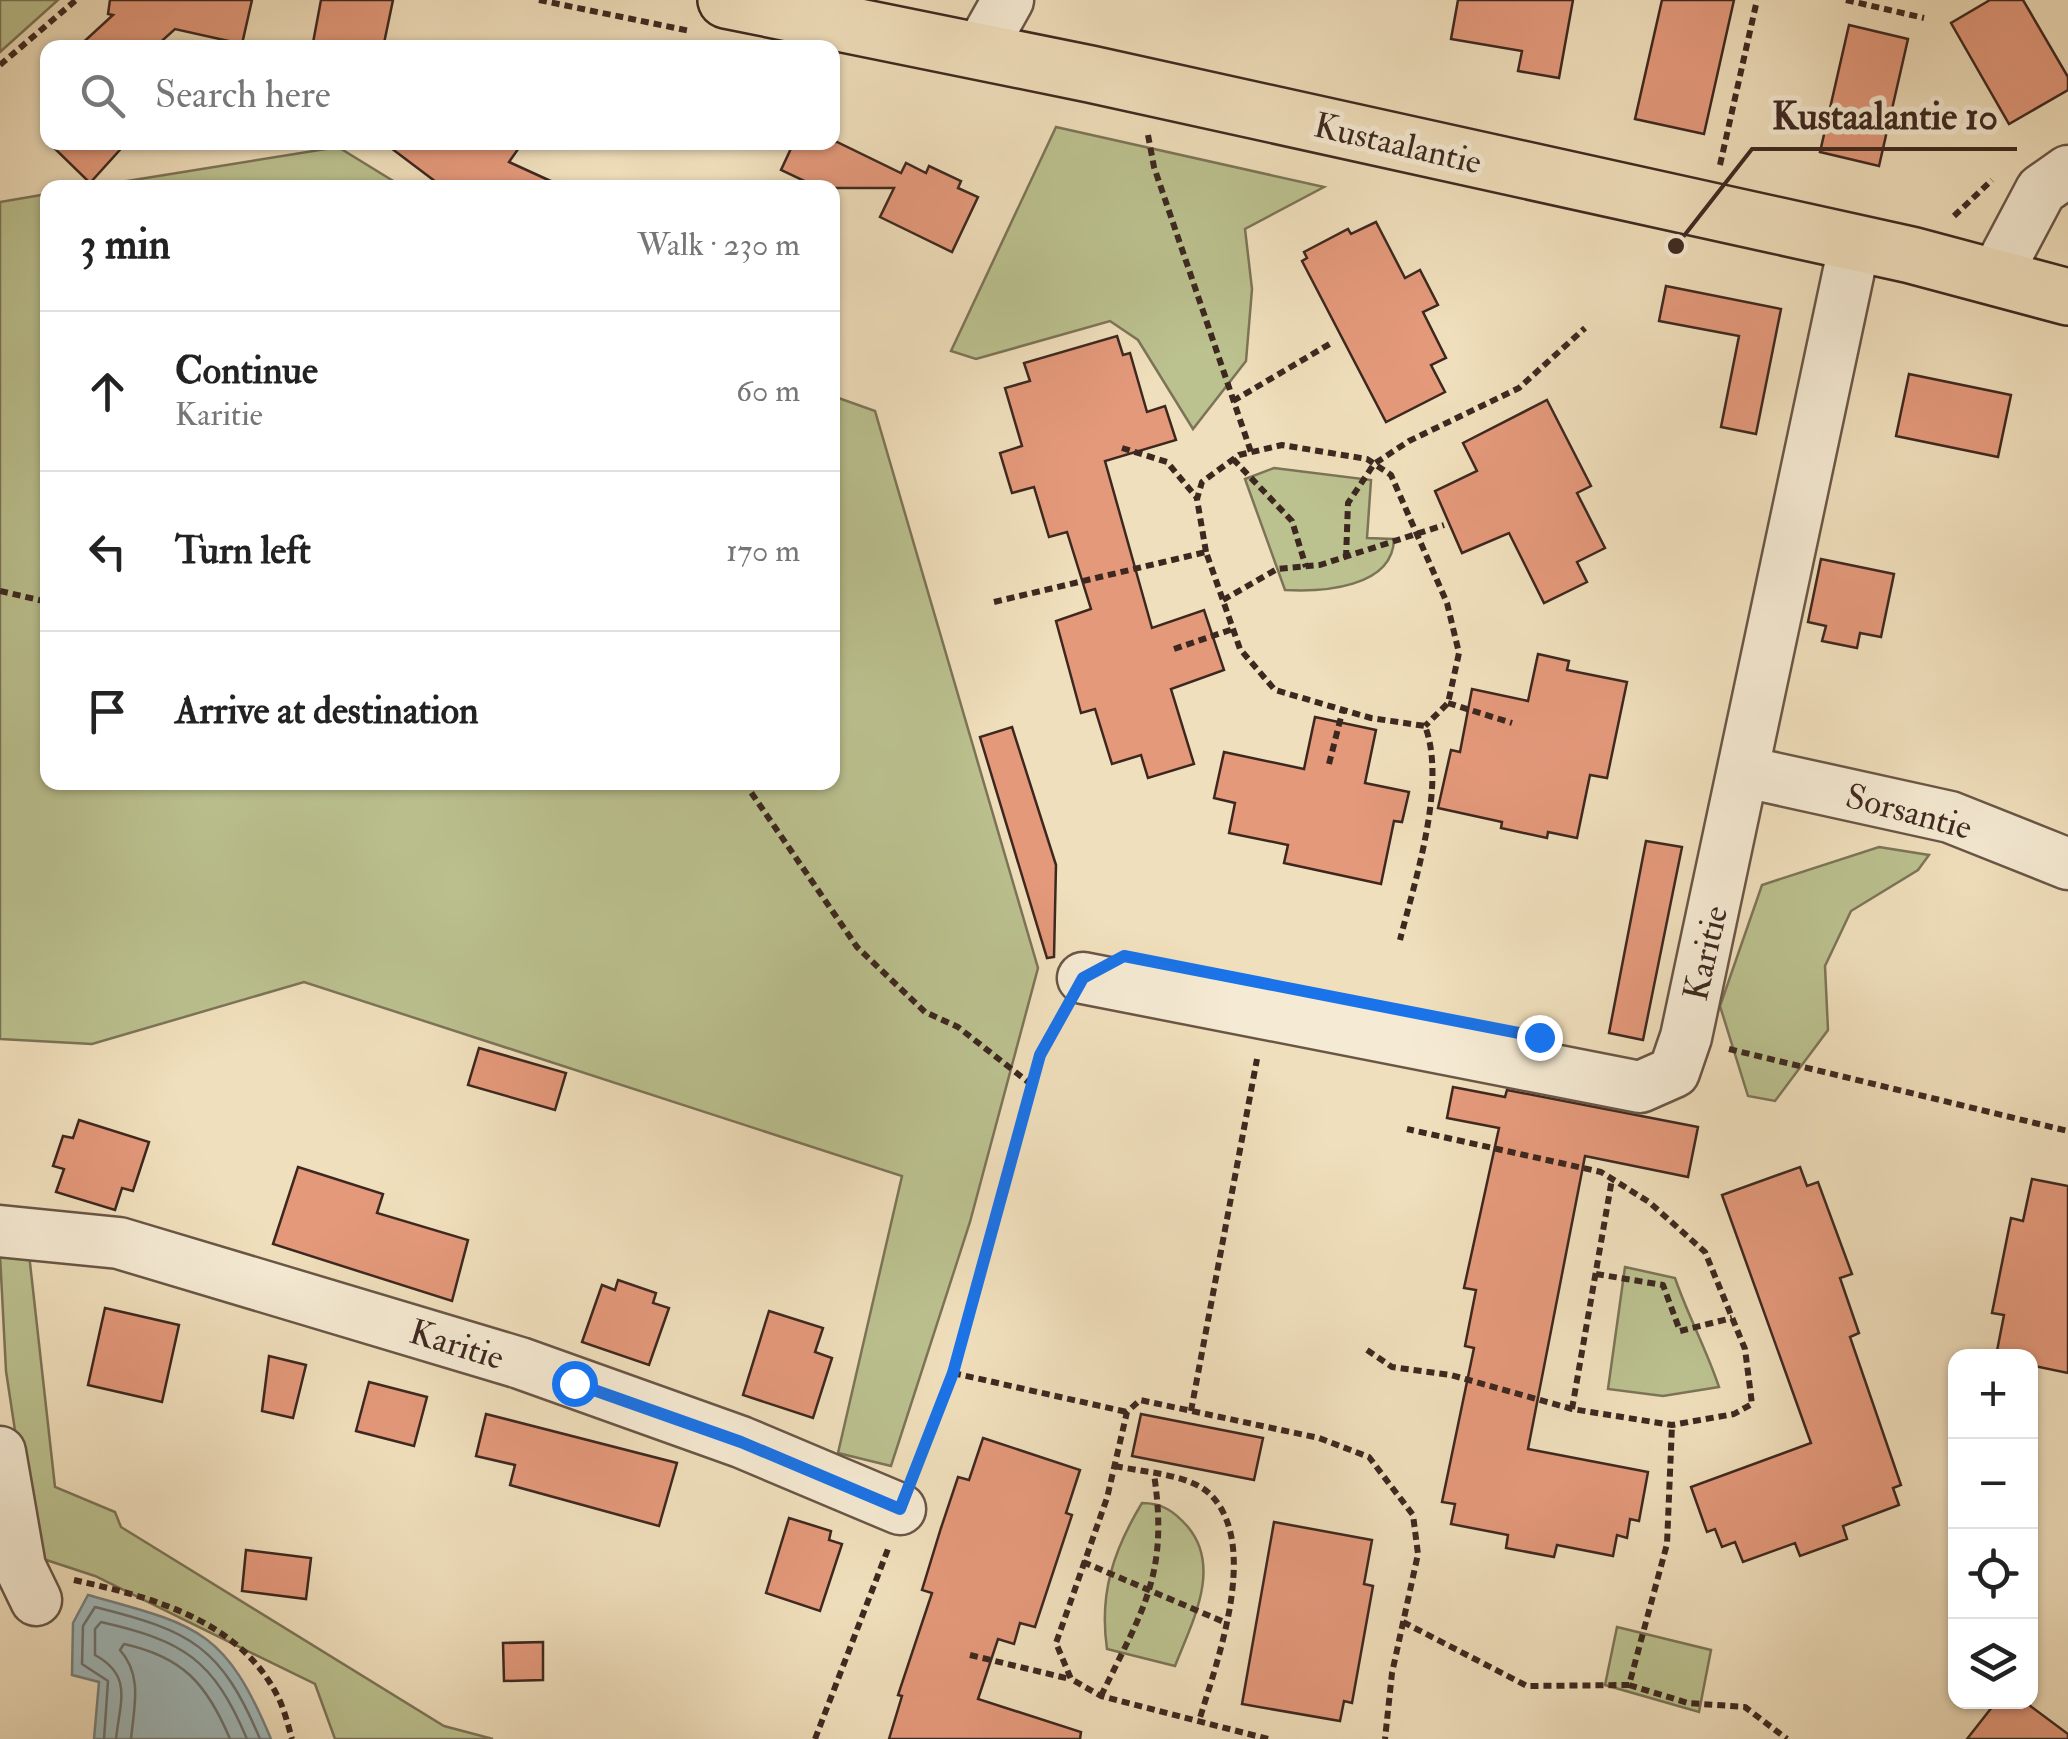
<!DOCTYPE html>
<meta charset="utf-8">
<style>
:root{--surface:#fff;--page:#f6f6f6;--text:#222;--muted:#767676;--line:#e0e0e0}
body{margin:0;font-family:"IM FELL Double Pica",serif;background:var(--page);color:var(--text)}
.controls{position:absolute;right:30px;bottom:30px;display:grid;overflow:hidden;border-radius:20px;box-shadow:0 2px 8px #0004}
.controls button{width:90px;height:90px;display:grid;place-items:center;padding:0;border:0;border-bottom:2px solid var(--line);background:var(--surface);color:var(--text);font:50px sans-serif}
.stop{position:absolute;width:30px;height:30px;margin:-22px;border:8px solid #1a73e8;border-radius:50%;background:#fff}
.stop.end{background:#1a73e8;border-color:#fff;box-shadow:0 2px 10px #0008}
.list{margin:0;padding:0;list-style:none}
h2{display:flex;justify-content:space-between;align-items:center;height:130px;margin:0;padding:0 40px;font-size:42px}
h2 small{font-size:32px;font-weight:400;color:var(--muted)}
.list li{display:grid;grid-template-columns:65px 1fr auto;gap:30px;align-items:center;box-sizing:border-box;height:160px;padding:0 40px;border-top:2px solid var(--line)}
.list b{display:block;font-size:38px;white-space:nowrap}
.list p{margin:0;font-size:32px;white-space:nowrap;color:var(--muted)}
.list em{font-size:32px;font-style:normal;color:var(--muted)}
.icon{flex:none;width:55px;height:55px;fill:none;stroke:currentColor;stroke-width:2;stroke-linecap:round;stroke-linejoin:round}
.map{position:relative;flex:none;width:2068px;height:1739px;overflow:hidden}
.search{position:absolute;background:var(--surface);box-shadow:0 2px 8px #0004;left:40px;top:40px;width:800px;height:110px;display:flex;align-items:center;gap:25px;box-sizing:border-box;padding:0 35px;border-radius:20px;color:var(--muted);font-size:38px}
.panel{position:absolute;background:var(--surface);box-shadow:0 2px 8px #0004;left:40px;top:180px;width:800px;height:610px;border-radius:20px}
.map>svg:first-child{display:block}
</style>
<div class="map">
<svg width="2068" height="1739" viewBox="0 0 2068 1739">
<rect width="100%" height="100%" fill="#f0dfbc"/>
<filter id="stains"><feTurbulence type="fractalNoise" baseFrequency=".002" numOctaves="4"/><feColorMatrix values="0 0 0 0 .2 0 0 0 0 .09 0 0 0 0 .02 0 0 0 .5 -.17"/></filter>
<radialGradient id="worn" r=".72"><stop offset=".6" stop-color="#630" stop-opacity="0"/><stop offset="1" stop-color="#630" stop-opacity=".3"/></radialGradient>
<g fill="#bbc18f" stroke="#7c7458" stroke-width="2.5">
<polygon points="0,0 58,0 0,52"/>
<polygon points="1056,127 1324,187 1245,229 1252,289 1246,361 1193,429 1138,340 1110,321 976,359 951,351"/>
<polygon points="338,147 403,187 90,187"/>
<polygon points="47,194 48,782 832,782 833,396 875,411 1038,968 970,1222 891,1466 838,1453 902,1176 304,982 92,1044 0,1039 0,202"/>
<path d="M1274 468 1371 480 1367 538 1394 539C1393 588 1322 592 1285 590L1245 479Z"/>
<polygon points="1879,847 1929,855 1918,870 1851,911 1825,966 1828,1030 1775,1101 1748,1096 1720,1006 1762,885"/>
<polygon points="29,1254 55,1487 115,1512 121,1527 444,1726 493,1739 335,1739 315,1684 95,1576 34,1556 6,1371 0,1255"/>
<path d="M1625 1267 1675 1278C1688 1316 1706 1348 1719 1387L1663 1396 1608 1389Z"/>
<path d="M1142 1503C1162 1503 1174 1511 1188 1527 1222 1568 1192 1622 1175 1666L1107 1649C1099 1594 1113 1551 1142 1503Z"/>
<polygon points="1617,1627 1711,1650 1699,1712 1605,1685"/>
</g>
<path fill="#a0babc" stroke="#78807e" stroke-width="2.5" d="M88 1595C197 1625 225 1629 271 1739H94L99 1682 72 1675 73 1623Z"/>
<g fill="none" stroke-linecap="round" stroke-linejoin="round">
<g stroke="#6e716e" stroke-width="2.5">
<path d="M104 1739 108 1681 82 1664 83 1626 95 1607C191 1631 221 1646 260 1739"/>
<path d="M116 1739C120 1701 133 1676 95 1655V1629L101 1622C184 1641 213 1659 247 1739"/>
<path d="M131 1739C134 1707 143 1676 120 1650L124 1644C183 1657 207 1684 230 1739"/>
</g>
</g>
<g fill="#e4997b" stroke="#3d2820" stroke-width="2.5">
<polygon points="110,0 252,0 242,44 175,29 154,48 77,48 113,15 108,14"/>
<polygon points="321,0 393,0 383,48 312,48"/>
<polygon points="1458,0 1573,0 1559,78 1518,71 1522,51 1451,39"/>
<polygon points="1662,0 1734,0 1704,134 1635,119"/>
<polygon points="1990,0 2023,0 2068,77 2068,90 2009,124 1951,23"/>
<polygon points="1849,25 1908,39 1879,166 1820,152"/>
<polygon points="48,142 127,142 90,183"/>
<polygon points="383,142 523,142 509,162 566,188 444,188"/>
<polygon points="794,142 837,142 901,173 906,163 926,173 929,166 961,181 958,188 978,197 952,252 880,217 894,188 819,188 781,170"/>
<polygon points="1376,222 1405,278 1420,270 1438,305 1423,312 1446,358 1431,365 1445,392 1386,422 1302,261 1307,258 1304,252 1348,229 1351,234"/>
<polygon points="1666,286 1781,309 1756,434 1721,427 1739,336 1659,321"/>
<polygon points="1117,336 1123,355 1130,353 1147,412 1165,406 1176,440 1105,461 1152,628 1204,610 1224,670 1171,689 1194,764 1148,778 1141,755 1112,764 1095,709 1081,713 1056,621 1091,609 1067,532 1049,537 1034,487 1012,493 1000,453 1022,446 1005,388 1030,381 1024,363"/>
<polygon points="1909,374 2011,395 1998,457 1896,436"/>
<polygon points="1547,400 1591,486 1577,493 1605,548 1577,562 1587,582 1544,603 1509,533 1462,553 1435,491 1477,471 1463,443"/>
<polygon points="1821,559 1894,574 1881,637 1860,633 1857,648 1822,641 1826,626 1808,622"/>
<polygon points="1538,654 1569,661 1567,670 1627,682 1607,778 1590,775 1577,838 1548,832 1547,838 1501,828 1502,822 1438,808 1451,750 1460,752 1472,689 1528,701"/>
<polygon points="1315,717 1376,730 1365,783 1409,792 1402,822 1394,821 1381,884 1284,863 1288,845 1229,833 1235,803 1214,798 1224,752 1304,769"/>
<polygon points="1012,727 1056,865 1054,957 1047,958 980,737"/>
<polygon points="1646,841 1682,847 1643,1040 1609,1033"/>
<polygon points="479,1048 566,1073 555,1110 468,1085"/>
<polygon points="1453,1087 1505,1097 1507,1090 1698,1127 1688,1177 1585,1156 1528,1449 1648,1472 1639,1521 1630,1519 1627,1538 1617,1535 1613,1556 1557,1545 1554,1557 1506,1548 1508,1535 1451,1524 1455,1504 1442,1502 1474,1348 1465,1346 1476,1290 1464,1288 1499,1128 1447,1118"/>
<polygon points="79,1120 149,1142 133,1191 122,1188 115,1210 56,1192 64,1169 53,1166 63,1136 73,1138"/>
<polygon points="298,1167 383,1194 377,1213 468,1240 452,1301 273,1244"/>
<polygon points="1800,1167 1807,1186 1818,1182 1852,1274 1840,1278 1859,1333 1850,1337 1901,1485 1893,1488 1899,1505 1843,1526 1847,1539 1800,1556 1795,1543 1743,1562 1735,1542 1722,1547 1715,1529 1707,1532 1691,1487 1811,1443 1722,1195"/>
<polygon points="2032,1179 2068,1186 2068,1373 2030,1365 2030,1356 1996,1356 2004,1315 1992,1313 2011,1218 2023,1221"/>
<polygon points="618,1280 656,1293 653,1303 669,1308 649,1365 582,1342 602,1285 615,1290"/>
<polygon points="105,1308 179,1325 162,1402 88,1385"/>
<polygon points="769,1311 823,1328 815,1352 832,1358 813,1418 743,1395"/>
<polygon points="269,1356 306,1365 293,1418 262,1411"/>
<polygon points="369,1382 427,1397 414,1446 356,1431"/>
<polygon points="486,1414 677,1463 659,1526 510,1485 515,1465 476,1456"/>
<polygon points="1141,1414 1263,1438 1254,1480 1132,1456"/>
<polygon points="983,1438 1080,1470 1066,1513 1072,1515 1035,1627 1020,1623 1014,1644 998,1639 978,1699 1081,1732 1080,1739 889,1739 902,1696 898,1695 932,1593 922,1590 941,1528 958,1477 969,1480"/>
<polygon points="789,1518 831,1531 829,1540 842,1544 820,1611 766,1593"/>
<polygon points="1274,1522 1372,1540 1364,1584 1373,1586 1352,1703 1344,1701 1340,1721 1242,1704"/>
<polygon points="246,1550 311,1558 306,1599 242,1591"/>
<polygon points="543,1642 543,1680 504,1681 503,1643"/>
<polygon points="1996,1702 2025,1702 2068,1734 2068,1739 1967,1739"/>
</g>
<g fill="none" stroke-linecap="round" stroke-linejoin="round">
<defs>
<g id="minor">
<polyline points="980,50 1008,0"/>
<polyline points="1996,275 2041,190 2068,171"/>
<polyline points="1746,772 1950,817 2068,864"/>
<polyline points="1083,978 1640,1087 1674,1072 1686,1037 1855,242"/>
<polyline points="0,1231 119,1243 520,1363 741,1442 900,1509"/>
<polyline points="0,1452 20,1567 36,1600"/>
</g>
<polyline id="major" points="726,0 1090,74 1911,255 2068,297"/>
</defs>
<use href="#minor" stroke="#6a5647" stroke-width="55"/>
<use href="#major" stroke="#3d2820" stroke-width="60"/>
<g stroke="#3d2820" stroke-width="6" stroke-dasharray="8 5" stroke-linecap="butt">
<polyline points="539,0 690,31"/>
<polyline points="1846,0 1924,18"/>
<polyline points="0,65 76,0"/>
<polyline points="1148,135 1154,167 1251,452"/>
<polyline points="1720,165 1757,0"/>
<polyline points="1954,216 1992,180"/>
<polyline points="1233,401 1333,342"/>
<polyline points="1122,448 1167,462 1197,498"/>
<polyline points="1233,459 1292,521 1306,567"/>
<polyline points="1206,552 1197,499 1202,482 1239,455 1282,445 1367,459 1391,475 1447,603 1459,653 1448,703 1425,726"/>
<polyline points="1346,558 1348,503 1374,464 1409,441 1519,388 1585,328"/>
<polyline points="0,591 48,602"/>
<polyline points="1223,600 1277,569 1320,565 1444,525"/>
<path d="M994 602 1206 552 1240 649 1275 690 1371 718 1425 726C1447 784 1415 880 1400 940"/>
<polyline points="1174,649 1233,629"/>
<polyline points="1448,703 1512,723"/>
<polyline points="1329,764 1343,709"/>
<polyline points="744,782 857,947 925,1012 958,1027 1032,1085"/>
<polyline points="1729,1049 2068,1131"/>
<polyline points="1596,1274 1663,1285 1680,1331 1732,1318"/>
<polyline points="1367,1350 1392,1367 1451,1375 1572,1409 1672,1425 1734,1414 1752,1404 1745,1349 1705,1252 1649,1202 1601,1172 1407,1129"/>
<polyline points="953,1373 1127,1412"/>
<polyline points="1572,1409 1612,1179"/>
<polyline points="1191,1411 1257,1059"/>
<polyline points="916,1466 953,1373 1041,1055 1063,1013"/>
<path d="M1115 1466C1142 1472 1189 1474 1210 1494 1261 1545 1217 1661 1199 1721"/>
<polyline points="1083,1562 1224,1622"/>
<path d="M74 1580C150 1597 238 1619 277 1695 284 1708 288 1725 292 1739"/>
<polyline points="1403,1622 1527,1686 1629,1685 1667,1544 1672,1425"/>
<polyline points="970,1655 1070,1679"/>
<polyline points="1629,1685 1688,1703 1745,1707 1787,1739"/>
<path d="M1101 1696C1143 1609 1169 1575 1154 1474"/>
<polyline points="815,1739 888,1549"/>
<polyline points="1268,1739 1101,1696 1071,1679 1056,1643 1107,1498 1127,1412 1140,1400 1319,1438 1369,1457 1413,1515 1418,1554 1392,1673 1385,1739"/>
</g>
<use href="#minor" stroke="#f5ead3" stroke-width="50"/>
<use href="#major" stroke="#f0dfbc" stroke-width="55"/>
</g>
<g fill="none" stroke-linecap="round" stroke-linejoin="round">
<polyline stroke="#1a73e8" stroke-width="12" points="574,1383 741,1442 900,1509 953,1373 1040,1055 1083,978 1124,956 1539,1037"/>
</g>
<g text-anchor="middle" stroke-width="10" stroke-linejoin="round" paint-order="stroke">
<g font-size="35" fill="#3d2820" stroke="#f5ead3">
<text transform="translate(1398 143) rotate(13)" y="12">Kustaalantie</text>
<text transform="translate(1909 811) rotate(15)" y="12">Sorsantie</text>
<text transform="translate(1705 953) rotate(-77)" y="12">Karitie</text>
<text transform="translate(457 1344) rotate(17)" y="12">Karitie</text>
</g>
</g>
<path fill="none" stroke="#3d2820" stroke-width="4" d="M1676 246L1752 149H2017"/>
<circle fill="#3d2820" stroke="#f5ead3" stroke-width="4" cx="1676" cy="246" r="10"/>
<g font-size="38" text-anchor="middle" font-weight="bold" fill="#3d2820" stroke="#f5ead3" stroke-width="10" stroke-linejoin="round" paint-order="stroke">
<text x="1885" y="129">Kustaalantie 10</text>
</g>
<rect width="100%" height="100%" filter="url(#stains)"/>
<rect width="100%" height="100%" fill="url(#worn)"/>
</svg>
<div class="controls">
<button>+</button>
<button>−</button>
<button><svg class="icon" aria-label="locate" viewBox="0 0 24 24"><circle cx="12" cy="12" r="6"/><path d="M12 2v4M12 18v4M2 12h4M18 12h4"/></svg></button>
<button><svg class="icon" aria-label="layers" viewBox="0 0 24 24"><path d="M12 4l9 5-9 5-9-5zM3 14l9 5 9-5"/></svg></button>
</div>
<div class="stop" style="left:574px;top:1383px"></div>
<div class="stop end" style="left:1539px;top:1037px"></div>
<div class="search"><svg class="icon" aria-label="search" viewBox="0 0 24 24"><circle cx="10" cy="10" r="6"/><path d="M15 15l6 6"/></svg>Search here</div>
<section class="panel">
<h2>3 min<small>Walk · 230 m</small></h2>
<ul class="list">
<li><svg class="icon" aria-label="ahead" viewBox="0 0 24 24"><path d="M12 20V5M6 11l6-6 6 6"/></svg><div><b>Continue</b><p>Karitie</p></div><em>60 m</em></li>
<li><svg class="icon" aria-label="left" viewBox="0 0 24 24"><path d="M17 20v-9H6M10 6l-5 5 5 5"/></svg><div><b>Turn left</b></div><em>170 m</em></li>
<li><svg class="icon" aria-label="arrive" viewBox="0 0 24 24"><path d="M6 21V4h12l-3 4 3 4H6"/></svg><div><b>Arrive at destination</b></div></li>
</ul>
</section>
</div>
